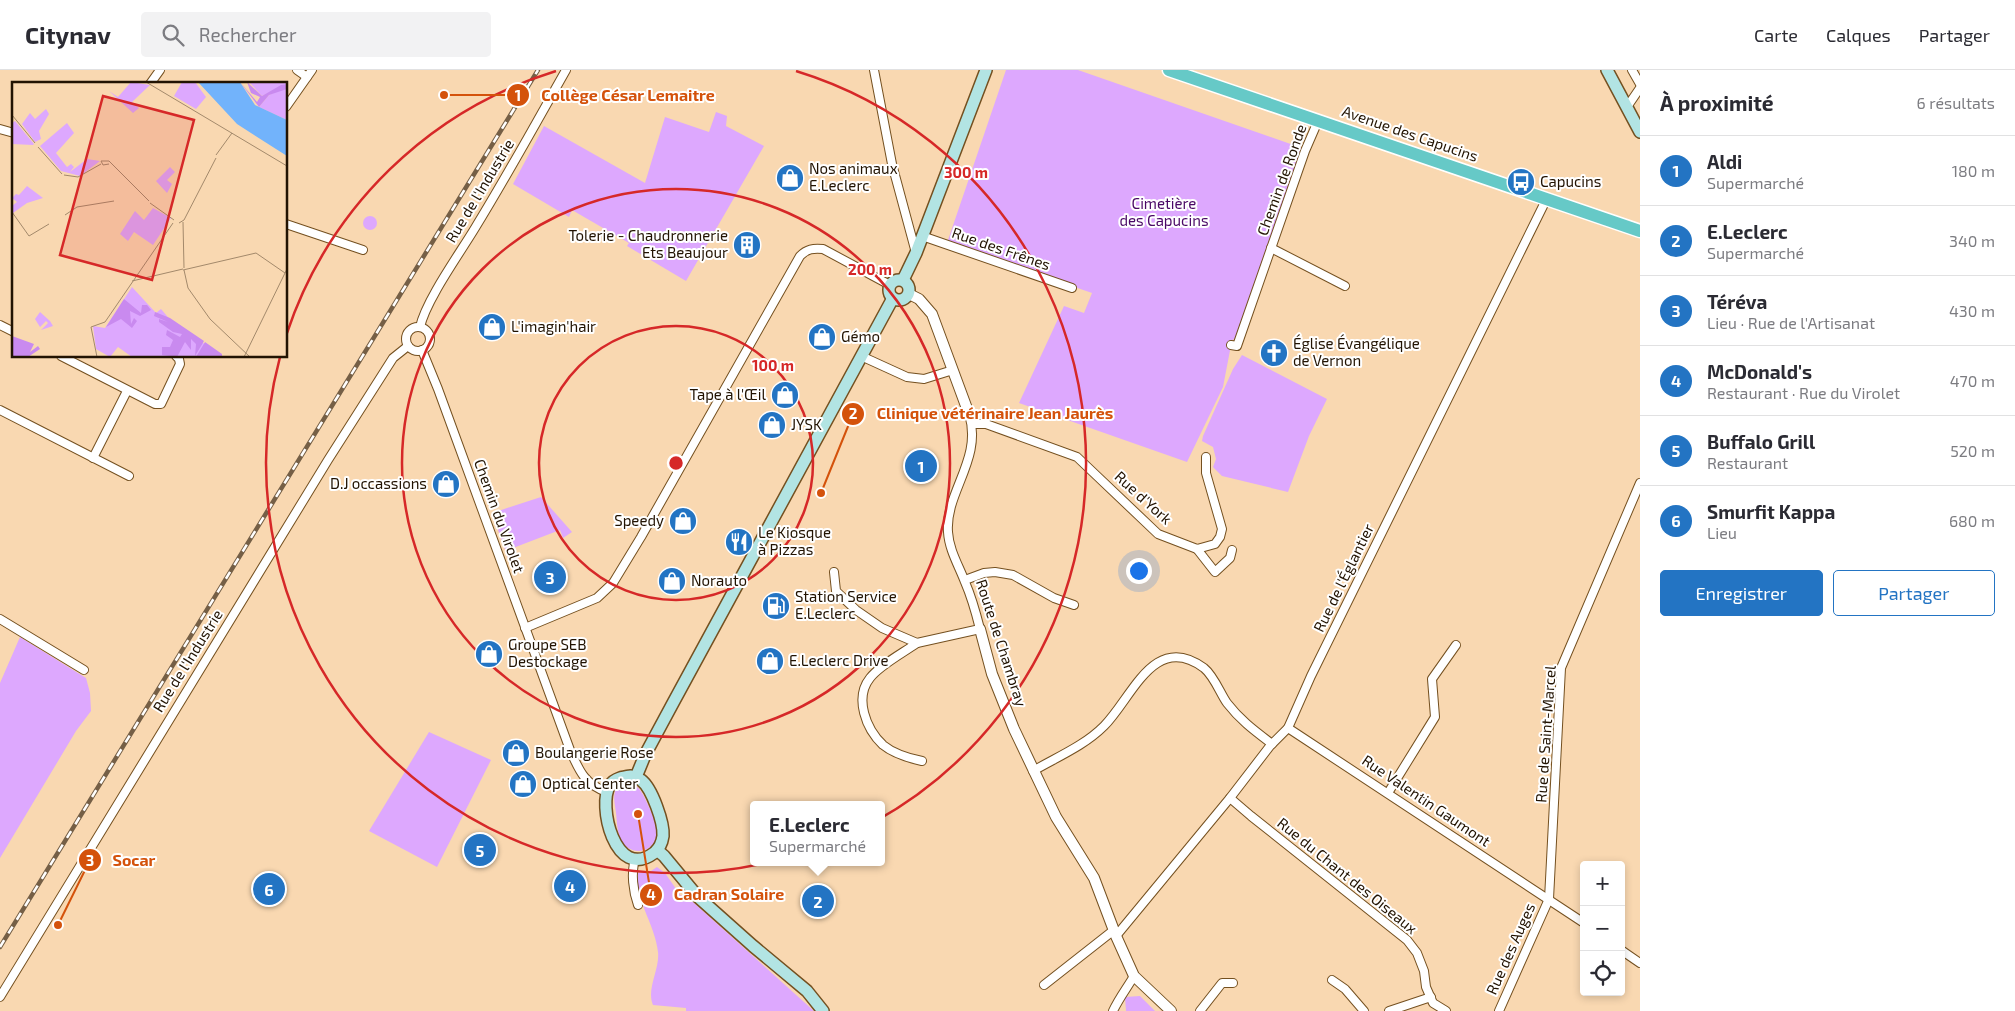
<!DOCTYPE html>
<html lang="fr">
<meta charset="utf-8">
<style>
:root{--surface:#fff;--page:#f2f2f3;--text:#2b2b33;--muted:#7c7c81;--line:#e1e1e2;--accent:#2374c3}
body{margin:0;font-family:"Exo 2",sans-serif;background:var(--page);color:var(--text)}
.controls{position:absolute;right:15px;bottom:15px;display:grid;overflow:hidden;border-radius:5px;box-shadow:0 2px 8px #0003}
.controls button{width:45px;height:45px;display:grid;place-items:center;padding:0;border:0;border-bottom:1px solid var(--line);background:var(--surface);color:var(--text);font:25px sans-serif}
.you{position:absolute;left:1138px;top:500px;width:18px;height:18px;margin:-12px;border:4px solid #fff;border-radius:50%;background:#1a73e8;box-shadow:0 0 0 8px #1a73e833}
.badge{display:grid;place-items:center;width:32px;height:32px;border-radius:50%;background:var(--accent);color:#fff;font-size:16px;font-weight:700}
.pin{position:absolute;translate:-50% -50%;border:2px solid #fff;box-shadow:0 1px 5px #0006}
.popup{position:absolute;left:750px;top:731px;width:135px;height:65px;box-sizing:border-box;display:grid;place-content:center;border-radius:5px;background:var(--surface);filter:drop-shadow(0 1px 4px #0005);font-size:16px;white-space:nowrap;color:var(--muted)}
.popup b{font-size:19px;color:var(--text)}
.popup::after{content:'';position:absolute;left:50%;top:100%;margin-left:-10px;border:10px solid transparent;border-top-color:var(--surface)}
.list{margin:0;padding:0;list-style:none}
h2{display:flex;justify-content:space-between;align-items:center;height:65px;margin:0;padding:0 20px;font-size:21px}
h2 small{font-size:16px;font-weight:400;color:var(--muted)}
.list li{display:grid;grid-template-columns:32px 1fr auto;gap:15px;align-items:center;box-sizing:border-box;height:70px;padding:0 20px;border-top:1px solid var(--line)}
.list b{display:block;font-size:19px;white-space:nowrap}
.list p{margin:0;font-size:16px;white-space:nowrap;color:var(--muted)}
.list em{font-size:16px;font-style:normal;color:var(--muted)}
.actions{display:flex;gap:10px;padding:15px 20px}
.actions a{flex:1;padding:11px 0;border:1px solid var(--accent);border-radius:5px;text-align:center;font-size:18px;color:var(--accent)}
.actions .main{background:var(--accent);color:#fff}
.icon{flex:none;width:28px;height:28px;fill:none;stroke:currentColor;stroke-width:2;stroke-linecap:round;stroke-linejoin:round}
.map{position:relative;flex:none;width:1640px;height:941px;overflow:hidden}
header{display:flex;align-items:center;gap:30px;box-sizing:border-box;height:70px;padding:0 25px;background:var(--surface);border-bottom:1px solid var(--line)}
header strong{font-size:24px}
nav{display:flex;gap:28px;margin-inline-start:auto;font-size:18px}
.search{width:350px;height:45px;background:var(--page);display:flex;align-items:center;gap:12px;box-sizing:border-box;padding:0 18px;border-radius:5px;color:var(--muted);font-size:19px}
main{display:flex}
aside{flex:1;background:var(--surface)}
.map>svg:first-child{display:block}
</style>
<header>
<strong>Citynav</strong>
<div class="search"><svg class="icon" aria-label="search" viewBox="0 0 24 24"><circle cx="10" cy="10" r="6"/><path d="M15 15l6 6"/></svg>Rechercher</div>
<nav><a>Carte</a><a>Calques</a><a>Partager</a></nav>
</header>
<main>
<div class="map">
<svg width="1640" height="941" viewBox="0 0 1640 941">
<rect width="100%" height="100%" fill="#f9d8b1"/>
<g fill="#dda8fe">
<polygon points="1006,0 1078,0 1302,78 1238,264 1237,268 1232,270 1223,317 1187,392 1019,333 1064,236 1084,243 1092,223 947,173"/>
<polygon points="716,42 727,46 726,56 764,76 686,211 627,176 629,173 572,140 569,147 513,114 544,56 645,113 665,47 709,62"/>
<circle cx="370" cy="153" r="7"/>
<polygon points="1242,285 1327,329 1309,366 1288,422 1222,406 1213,397 1216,389 1213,377 1202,371 1203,366 1233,299"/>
<polygon points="541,427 572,462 563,468 560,460 513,478 515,487 508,488 492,443"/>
<polygon points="20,567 86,608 90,623 91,641 76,661 0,788 0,613"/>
<polygon points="429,662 491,690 437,797 369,761"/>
<path d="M628 712C640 715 644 726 649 737 653 746 658 758 656 767 652 785 628 785 621 770 617 762 617 751 616 743 615 733 612 726 617 717Z"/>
<path d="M657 797 665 803 681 826 684 824 814 941H686V938L653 935C646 919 660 899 658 882 655 854 635 831 638 803L651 801Z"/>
<polygon points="1140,926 1155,941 1126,941 1125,927"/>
</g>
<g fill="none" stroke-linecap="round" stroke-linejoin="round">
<defs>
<g id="minor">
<polyline points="297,0 307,7"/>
<polyline points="874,0 892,94 916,183"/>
<polyline points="1632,0 1640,14"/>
<polyline points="150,14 160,0"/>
<polyline points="286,37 312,0"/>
<polyline points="1627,37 1640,18"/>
<polyline points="0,59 14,63"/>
<polyline points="286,154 363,180"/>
<polyline points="922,166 1072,218"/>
<polyline points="1271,178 1345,216"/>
<polyline points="0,255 14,262"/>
<path d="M420 257C426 230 460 183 475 158 507 106 536 53 566 0"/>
<circle cx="418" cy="269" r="12"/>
<polyline points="1231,275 1237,276 1305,81 1318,51"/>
<path d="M422 280 438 319 570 680C579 700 584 714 607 722"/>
<polyline points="61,286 155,334 161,334 180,294 179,289 176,286"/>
<polyline points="861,286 907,307 924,309 953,300"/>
<polyline points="0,340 129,406"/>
<polyline points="972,354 986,354 1077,387 1158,464 1197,479 1215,474 1220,467 1222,459 1206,403 1206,387"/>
<polyline points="93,388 127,321"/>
<polyline points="1197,479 1215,502 1230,488 1232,480"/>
<path d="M834 502 836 521 856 540 882 558 917 573 980 559C976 543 972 528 965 512 959 496 949 480 948 462 945 422 983 389 969 344"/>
<polyline points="965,510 984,503 995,502 1013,505 1054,528 1074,535"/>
<polyline points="0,549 84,600"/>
<path d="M525 558 597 528 613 513 641 467 800 186C807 179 813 178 823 179L890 215"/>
<path d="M917 573C903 583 880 595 870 608 854 628 866 659 883 675 894 684 908 688 922 691"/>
<polyline points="1288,658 1584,853"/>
<path d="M1033 701C1057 687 1084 676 1104 656 1132 628 1154 561 1204 598 1214 606 1220 623 1227 633 1241 651 1255 661 1272 674"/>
<polyline points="1388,723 1435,647 1432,609 1456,575"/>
<polyline points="1230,728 1251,746 1407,870 1417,883 1424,901 1426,917 1433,933 1446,941"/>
<path d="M635 789C631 803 633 821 638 835"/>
<polyline points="1116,866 1230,728 1270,676 1288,658 1311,606 1547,128"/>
<polyline points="1621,880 1640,893"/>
<polyline points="1332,910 1345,919 1364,941"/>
<polyline points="1044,915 1114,860"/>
<polyline points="0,927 328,390 393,288 408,276"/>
<path d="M1113 941C1119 928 1127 918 1134 906"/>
<polyline points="1200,941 1222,913 1233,913"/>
<polyline points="1389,941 1431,927"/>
<polyline points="1499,941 1549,829 1561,598 1640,413"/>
</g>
<g id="tertiary">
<polyline points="909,224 919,229 932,244 969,344"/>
<polyline points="980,559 992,604 1014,659 1056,747 1094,808 1116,866 1134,906 1171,941"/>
</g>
<g id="secondary">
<polyline points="1607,0 1640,62"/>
<circle cx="899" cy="220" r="10"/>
<polyline points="903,210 916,183 986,0"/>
<path d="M631 706C634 707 638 708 641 710 652 718 664 753 663 766 662 773 659 779 654 783 615 812 597 734 610 715 615 708 623 707 631 706Z"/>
<polyline points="636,707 645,685 673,633 893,228"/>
<polyline points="657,780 664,786 698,827 753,876 807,921 823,941"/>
</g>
<polyline id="primary" points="1169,0 1640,161"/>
</defs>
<use href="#minor" stroke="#745020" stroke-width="10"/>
<use href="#tertiary" stroke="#745020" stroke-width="12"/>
<use href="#secondary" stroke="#745020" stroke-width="14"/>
<use href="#primary" stroke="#fff" stroke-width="15"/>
<use href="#minor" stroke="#fff" stroke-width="8"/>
<use href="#tertiary" stroke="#fff" stroke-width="10"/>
<use href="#secondary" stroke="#b2e4e3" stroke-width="11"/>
<use href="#primary" stroke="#66c9c7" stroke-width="12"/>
<defs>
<polyline id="rail" points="0,877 538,0"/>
</defs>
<use href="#rail" stroke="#755f46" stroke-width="4.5"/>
<use href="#rail" stroke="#fff" stroke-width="2.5" stroke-dasharray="8" stroke-linecap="butt"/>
</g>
<g fill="none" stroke="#d62828" stroke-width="2.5">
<circle cx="676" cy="393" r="137"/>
<circle cx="676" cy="393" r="274"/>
<path d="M287 263A410 410 0 0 1 556 1M796 1A410 410 0 1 1 280 287"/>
</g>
<defs>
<symbol id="shop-disc" viewBox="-11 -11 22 22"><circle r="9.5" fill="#2374c3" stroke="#fff"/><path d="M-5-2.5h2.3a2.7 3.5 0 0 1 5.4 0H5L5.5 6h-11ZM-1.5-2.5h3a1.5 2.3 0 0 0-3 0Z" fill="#fff"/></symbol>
<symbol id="bus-disc" viewBox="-11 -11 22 22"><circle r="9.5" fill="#2374c3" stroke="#fff"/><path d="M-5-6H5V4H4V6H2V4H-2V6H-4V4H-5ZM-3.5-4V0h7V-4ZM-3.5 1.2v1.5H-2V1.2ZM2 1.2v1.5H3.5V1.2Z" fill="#fff"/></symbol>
<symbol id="building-disc" viewBox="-11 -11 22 22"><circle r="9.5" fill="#2374c3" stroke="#fff"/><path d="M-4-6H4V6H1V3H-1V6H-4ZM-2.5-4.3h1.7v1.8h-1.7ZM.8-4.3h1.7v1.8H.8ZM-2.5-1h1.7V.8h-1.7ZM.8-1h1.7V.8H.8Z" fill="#fff"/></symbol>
<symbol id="church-disc" viewBox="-11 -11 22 22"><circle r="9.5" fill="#2374c3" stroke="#fff"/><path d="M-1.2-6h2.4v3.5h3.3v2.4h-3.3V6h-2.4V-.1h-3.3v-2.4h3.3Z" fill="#fff"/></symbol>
<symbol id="restaurant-disc" viewBox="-11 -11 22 22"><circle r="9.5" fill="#2374c3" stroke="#fff"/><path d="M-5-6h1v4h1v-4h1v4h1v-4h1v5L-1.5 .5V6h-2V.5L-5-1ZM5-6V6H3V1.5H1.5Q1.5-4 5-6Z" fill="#fff"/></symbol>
<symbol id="fuel-disc" viewBox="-11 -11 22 22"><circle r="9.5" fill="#2374c3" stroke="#fff"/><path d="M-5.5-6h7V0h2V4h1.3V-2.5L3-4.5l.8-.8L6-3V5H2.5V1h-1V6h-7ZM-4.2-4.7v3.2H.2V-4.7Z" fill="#fff"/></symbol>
</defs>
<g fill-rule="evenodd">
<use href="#shop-disc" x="774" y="92" width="32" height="32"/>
<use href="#bus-disc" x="1505" y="96" width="32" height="32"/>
<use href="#building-disc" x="731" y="159" width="32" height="32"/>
<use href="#shop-disc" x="476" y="241" width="32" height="32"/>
<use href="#shop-disc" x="806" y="251" width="32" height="32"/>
<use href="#church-disc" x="1258" y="267" width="32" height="32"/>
<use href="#shop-disc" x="769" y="309" width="32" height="32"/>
<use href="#shop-disc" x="756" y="339" width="32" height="32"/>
<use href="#shop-disc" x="430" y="398" width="32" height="32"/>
<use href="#shop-disc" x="667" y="435" width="32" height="32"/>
<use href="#restaurant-disc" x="723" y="456" width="32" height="32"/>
<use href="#shop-disc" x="656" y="495" width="32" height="32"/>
<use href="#fuel-disc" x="760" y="520" width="32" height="32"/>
<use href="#shop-disc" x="473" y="568" width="32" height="32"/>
<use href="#shop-disc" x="754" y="575" width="32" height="32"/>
<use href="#shop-disc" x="500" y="667" width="32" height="32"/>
<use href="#shop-disc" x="507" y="698" width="32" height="32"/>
</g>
<g text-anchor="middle" stroke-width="4" stroke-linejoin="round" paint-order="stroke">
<g font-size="15" fill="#221302" stroke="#fff">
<text transform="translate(1410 64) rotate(19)" y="5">Avenue des Capucins</text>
<text transform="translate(1282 110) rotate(-70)" y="5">Chemin de Ronde</text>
<text transform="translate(480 121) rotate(-59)" y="5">Rue de l'Industrie</text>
<text transform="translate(1001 179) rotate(19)" y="5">Rue des Frênes</text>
<text transform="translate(1143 428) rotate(42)" y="5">Rue d'York</text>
<text transform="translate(499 446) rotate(70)" y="5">Chemin du Virolet</text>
<text transform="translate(1344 508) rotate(-64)" y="5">Rue de l'Églantier</text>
<text transform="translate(1001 573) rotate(72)" y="5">Route de Chambray</text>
<text transform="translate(188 591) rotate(-58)" y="5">Rue de l'Industrie</text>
<text transform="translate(1546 664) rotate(-86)" y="5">Rue de Saint-Marcel</text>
<text transform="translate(1426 731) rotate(34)" y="5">Rue Valentin Gaumont</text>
<text transform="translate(1347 806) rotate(39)" y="5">Rue du Chant des Oiseaux</text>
<text transform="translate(1511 879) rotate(-66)" y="5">Rue des Auges</text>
</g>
<g font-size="15" fill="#221302" stroke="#fff" text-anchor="start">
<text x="809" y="104">Nos animaux<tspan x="809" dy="17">E.Leclerc</tspan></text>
<text x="1540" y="117">Capucins</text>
<text x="728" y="171" text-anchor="end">Tolerie - Chaudronnerie<tspan x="728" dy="17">Ets Beaujour</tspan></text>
<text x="511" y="262">L'imagin'hair</text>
<text x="841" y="272">Gémo</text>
<text x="1293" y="279">Église Évangélique<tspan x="1293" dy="17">de Vernon</tspan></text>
<text x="766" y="330" text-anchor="end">Tape à l'Œil</text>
<text x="791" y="360">JYSK</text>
<text x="427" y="419" text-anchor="end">D.J occassions</text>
<text x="664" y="456" text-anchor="end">Speedy</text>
<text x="758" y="468">Le Kiosque<tspan x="758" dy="17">à Pizzas</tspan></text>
<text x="691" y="516">Norauto</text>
<text x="795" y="532">Station Service<tspan x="795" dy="17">E.Leclerc</tspan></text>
<text x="508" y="580">Groupe SEB<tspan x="508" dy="17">Destockage</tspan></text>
<text x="789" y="596">E.Leclerc Drive</text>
<text x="535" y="688">Boulangerie Rose</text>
<text x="542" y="719">Optical Center</text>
</g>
<g font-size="15" fill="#4a0866" stroke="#fff">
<text x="1164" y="139">Cimetière<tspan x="1164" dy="17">des Capucins</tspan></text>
</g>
</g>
<g transform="translate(12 12)">
<rect width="275" height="275" fill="#f9d8b1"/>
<path d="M119 0 138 3 120 20 127 26 121 31 97 9 106 15ZM170 0H183L194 15 184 27 162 14ZM237 0H275V2L250 14ZM269 7H275V38L247 25 257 13ZM34 27 37 32 27 49 29 57 23 60 10 42 18 31 23 37ZM3 39 22 62 21 63 0 62V41ZM55 41 62 51 44 71 55 85 59 82 62 85 58 90 75 77 88 79 68 94 49 89 28 64ZM158 85 163 90 155 98 160 102 155 111 144 99ZM15 104 31 116 15 121 1 131 0 124 5 120 0 116 4 112 7 113ZM141 126 159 136 141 163 122 150 116 159 108 152 123 129 132 138ZM120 205 144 231 149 227 160 240 212 275H120L106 265 98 275 84 267 81 244 93 246ZM28 230 38 239 41 244 29 248 36 241 34 239 28 245 23 237Z" fill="#dda8fe"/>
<path d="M228 0 245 20 248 15 239 11 235 0 250 14 269 3 275 2V7L257 13 247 25ZM112 217 129 231 130 223H135L139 228 128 234 118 229 119 242 122 236 125 239 120 246 109 237 94 245ZM143 230 158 236 192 259 183 274 184 262 179 257V268L173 260 165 275 150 273V265H158L161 258 154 253 155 248 168 255 170 252 161 250 147 240V237L156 240 142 234ZM0 254 22 262 18 270 26 264 28 267 16 275H0ZM193 260 210 272V275H184Z" fill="#c98aef"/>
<path d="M186 0H228L243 23 275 38V74L225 42Z" fill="#72b3fb"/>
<path fill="none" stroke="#a3896b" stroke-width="1" d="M134 0 275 84M0 33 23 61M26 65 50 92M204 73 220 51M97 82 91 83 89 79H97L137 119M52 93 66 95 89 82M138 121 162 138M0 130 17 154 37 142M53 133 65 125 102 119M171 140 172 186M167 141 172 138 204 76M171 188 244 171 273 191 275 187M172 188 176 206 198 237 238 275M120 199 171 187M85 275 79 245 93 240 161 141M232 275 273 191"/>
<path fill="#d62828" fill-opacity="0.15" stroke="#d62828" stroke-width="2.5" d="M91 14 182 38 140 198 48 173Z"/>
<rect width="275" height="275" fill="none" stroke="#221302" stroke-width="2.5"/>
</g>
<circle cx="676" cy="393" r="8" fill="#d62828" stroke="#fff" stroke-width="2.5"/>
<g font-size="15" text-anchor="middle" font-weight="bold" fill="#d62828" stroke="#fff" stroke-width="4" stroke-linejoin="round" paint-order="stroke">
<text x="966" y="108">300 m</text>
<text x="870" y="205">200 m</text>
<text x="773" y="301">100 m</text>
</g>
<path fill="none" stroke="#d4520b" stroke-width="2" d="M444 25L518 25M821 423L853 344M58 855L90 790M638 744L651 825"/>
<g fill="#d4520b" stroke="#fff" stroke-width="2">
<circle cx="444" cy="25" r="5"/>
<circle cx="821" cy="423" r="5"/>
<circle cx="58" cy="855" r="5"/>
<circle cx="638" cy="744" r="5"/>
<circle cx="518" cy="25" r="12"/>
<circle cx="853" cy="344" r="12"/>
<circle cx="90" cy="790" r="12"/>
<circle cx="651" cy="825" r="12"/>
</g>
<g font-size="15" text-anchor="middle" font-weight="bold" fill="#fff">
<text x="518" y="31">1</text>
<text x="853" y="349">2</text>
<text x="90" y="796">3</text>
<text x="651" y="830">4</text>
</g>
<g font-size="16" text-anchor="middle" font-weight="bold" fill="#d4520b" stroke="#fff" stroke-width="4" stroke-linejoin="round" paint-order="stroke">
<text x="628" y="31">Collège César Lemaitre</text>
<text x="995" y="349">Clinique vétérinaire Jean Jaurès</text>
<text x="134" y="796">Socar</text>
<text x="729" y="830">Cadran Solaire</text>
</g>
</svg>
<div class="controls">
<button>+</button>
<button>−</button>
<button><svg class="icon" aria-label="locate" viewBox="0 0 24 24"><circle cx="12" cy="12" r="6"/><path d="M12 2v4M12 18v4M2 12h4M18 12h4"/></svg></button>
</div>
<div class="you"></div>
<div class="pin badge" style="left:921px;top:396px">1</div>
<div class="pin badge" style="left:818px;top:831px">2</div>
<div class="popup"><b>E.Leclerc</b>Supermarché</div>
<div class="pin badge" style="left:550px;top:507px">3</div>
<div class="pin badge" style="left:570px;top:816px">4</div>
<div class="pin badge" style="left:480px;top:780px">5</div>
<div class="pin badge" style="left:269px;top:819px">6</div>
</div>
<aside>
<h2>À proximité<small>6 résultats</small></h2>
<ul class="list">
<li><span class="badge">1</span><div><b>Aldi</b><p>Supermarché</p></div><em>180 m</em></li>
<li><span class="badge">2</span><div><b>E.Leclerc</b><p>Supermarché</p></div><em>340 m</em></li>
<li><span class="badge">3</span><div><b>Téréva</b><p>Lieu · Rue de l'Artisanat</p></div><em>430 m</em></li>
<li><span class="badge">4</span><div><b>McDonald's</b><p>Restaurant · Rue du Virolet</p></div><em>470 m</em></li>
<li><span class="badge">5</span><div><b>Buffalo Grill</b><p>Restaurant</p></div><em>520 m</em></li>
<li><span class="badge">6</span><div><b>Smurfit Kappa</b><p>Lieu</p></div><em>680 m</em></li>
</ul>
<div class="actions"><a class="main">Enregistrer</a><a>Partager</a></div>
</aside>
</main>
